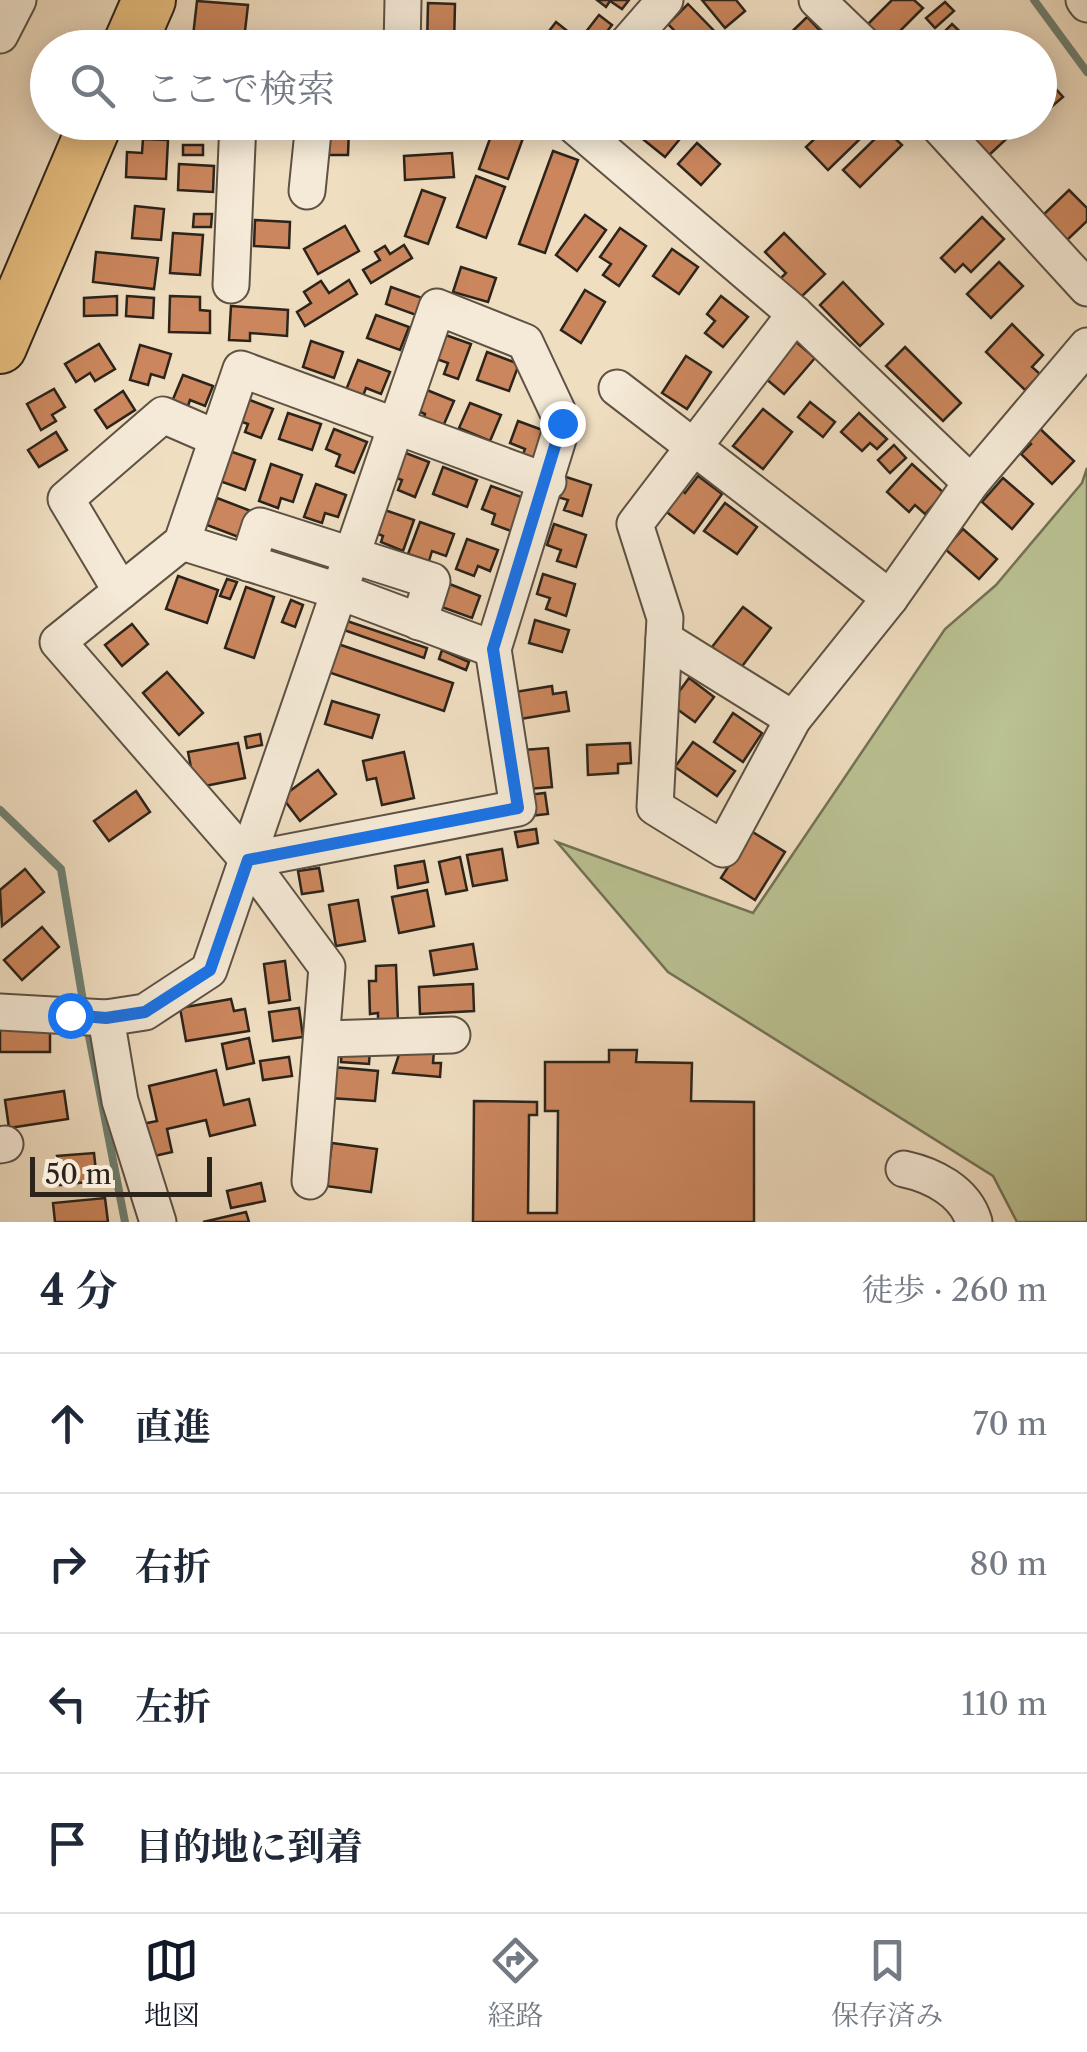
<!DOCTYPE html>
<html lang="ja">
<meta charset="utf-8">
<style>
:root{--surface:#fff;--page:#f6f6f7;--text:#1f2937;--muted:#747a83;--line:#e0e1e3;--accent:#111827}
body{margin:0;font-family:"Libre Caslon Text","Noto Serif JP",serif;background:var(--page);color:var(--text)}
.scale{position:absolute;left:30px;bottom:25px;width:182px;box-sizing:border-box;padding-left:10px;border:5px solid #2c241b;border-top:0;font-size:28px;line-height:35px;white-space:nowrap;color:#2c241b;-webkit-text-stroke:8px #f5ead7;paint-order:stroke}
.stop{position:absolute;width:30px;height:30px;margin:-22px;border:8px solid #1a73e8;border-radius:50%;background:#fff}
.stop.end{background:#1a73e8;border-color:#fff;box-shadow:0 2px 10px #0008}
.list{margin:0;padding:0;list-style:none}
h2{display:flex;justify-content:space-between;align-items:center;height:130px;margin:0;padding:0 40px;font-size:42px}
h2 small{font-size:32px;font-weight:400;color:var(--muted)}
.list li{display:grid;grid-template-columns:65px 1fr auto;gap:30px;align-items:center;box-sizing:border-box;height:140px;padding:0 40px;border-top:2px solid var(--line)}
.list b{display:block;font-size:38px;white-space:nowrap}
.list em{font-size:32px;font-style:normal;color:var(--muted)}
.icon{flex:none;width:55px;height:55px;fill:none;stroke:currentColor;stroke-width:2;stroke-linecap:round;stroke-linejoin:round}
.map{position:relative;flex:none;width:1087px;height:1222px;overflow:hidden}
.search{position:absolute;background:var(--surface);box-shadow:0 5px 25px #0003;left:30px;right:30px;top:30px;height:110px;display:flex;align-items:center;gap:25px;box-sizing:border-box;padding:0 35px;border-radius:55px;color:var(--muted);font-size:38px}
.sheet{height:690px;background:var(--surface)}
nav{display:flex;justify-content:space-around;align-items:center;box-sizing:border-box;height:140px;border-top:2px solid var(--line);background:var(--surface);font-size:28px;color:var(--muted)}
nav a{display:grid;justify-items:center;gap:5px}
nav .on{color:var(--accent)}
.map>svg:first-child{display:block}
</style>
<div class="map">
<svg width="1087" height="1222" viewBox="0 0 1087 1222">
<rect width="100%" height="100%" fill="#f0dec1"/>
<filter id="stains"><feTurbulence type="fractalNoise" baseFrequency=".002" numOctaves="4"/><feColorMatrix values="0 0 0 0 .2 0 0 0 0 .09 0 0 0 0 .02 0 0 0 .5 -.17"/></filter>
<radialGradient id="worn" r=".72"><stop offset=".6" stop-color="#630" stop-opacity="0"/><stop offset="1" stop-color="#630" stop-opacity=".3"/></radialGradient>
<polygon fill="#bac192" stroke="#737256" stroke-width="2.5" points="1087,468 1087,1222 1017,1222 993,1176 668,972 557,842 753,913 945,629 996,585 1082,483"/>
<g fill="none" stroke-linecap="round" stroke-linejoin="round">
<g stroke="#6f8073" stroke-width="8">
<polyline points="1034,0 1087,72"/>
<polyline points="0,810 61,869 84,1007"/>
<polyline points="87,1026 125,1222"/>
</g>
</g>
<g fill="#cb865d" stroke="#2c241b" stroke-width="2.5">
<polygon points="597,0 629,0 622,9 610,1 606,7"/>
<polygon points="702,0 736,0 745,11 725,28"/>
<polygon points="892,0 914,0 923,8 886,45 866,26"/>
<polygon points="197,1 248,5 244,40 193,36"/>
<polygon points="945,2 954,11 935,28 926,18"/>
<polygon points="428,3 455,4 454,46 427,45"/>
<polygon points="688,4 722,39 712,48 691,48 668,24"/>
<polygon points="599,15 612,25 598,43 585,33"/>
<polygon points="807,17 825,36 813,48 775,48"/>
<polygon points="556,22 585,45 583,48 536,48"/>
<polygon points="952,24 977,48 928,48"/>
<polygon points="663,34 677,48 649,48"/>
<polygon points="1054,87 1063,97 1050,108 1041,98"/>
<polygon points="147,122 168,122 167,131 147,129"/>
<polygon points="175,122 213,122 213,132 175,131"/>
<polygon points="371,122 408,122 408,130 371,129"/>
<polygon points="496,122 526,130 508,179 479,169"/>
<polygon points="597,122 631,122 617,141"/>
<polygon points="650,122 682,122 689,128 665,157 639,136"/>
<polygon points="832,122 863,122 855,130 862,137 828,170 806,147"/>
<polygon points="967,122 1011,122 1017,129 987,157 960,129"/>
<polygon points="325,128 349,129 348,155 324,155"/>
<polygon points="885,129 902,145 860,187 843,170"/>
<polygon points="143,139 168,140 166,179 126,177 127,152 142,153"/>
<polygon points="697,143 720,164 701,185 678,164"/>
<rect x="183" y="145" width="20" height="10"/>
<polygon points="553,151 578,160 545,253 519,244"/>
<polygon points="452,153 454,177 405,180 404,156"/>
<polygon points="179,164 214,166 213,192 178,190"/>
<polygon points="476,176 505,187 486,238 457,227"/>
<polygon points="422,190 445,198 428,244 405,236"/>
<polygon points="1069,190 1087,208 1087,221 1065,242 1041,217"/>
<polygon points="135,206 164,209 161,240 132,238"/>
<polygon points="194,214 212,214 211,227 193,227"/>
<polygon points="585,215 606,230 577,271 556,255"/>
<polygon points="982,217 1004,239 971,272 963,264 955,272 941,258"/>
<polygon points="255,220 290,222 289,248 254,246"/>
<polygon points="345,226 359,251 318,274 304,249"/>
<polygon points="620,228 646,246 619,286 603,275 611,264 600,257"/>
<polygon points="173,233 203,235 200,275 170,273"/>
<polygon points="784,233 825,274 798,300 779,280 786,273 765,252"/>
<polygon points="404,245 412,258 371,283 363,270 380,260 375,252 385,246 390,254"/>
<polygon points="672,249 698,267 679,294 653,276"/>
<polygon points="96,252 158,258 154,289 93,282"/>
<polygon points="999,262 1023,286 991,318 967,294"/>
<polygon points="461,267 496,278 488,302 453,292"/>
<polygon points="349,280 357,294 305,326 297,312 311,303 304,292 321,281 329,293"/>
<polygon points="843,282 883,324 860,346 820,305"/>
<polygon points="391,287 422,298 416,315 386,304"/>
<polygon points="585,290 605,302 581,343 561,330"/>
<polygon points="117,296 117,315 84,316 84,298"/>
<polygon points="127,296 154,298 153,318 126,316"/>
<polygon points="170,296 200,297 200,310 210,311 210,333 169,332"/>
<polygon points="721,296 748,317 723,347 705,333 715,321 707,314"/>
<polygon points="231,306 288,310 287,336 250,333 250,341 229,340"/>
<polygon points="376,315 409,327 400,350 367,338"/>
<polygon points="1012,324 1043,355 1032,367 1040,374 1025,390 986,352"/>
<polygon points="440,333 471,344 458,379 444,374 448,363 431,357"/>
<polygon points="311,341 343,352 334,378 303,367"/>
<polygon points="796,342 815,358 784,394 765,378"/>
<polygon points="99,344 115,369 95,381 90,373 76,382 65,364"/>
<polygon points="140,345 171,354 164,378 151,374 148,385 130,380"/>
<polygon points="905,347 961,403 943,421 886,366"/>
<polygon points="487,352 519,364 509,391 477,380"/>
<polygon points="686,356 711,372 687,409 662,393"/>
<polygon points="358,360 390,372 381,394 366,388 363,396 346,390"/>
<polygon points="183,375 213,386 205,406 190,400 187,409 171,404"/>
<polygon points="422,388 454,401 441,431 422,423 425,414 414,409"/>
<polygon points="54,389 65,407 52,415 56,421 41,430 27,404"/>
<polygon points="123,391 135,410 107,428 95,410"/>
<polygon points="242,397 273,409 261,438 245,432 248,424 234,419"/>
<polygon points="810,402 835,422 823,437 798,417"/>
<polygon points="470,403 501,415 490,441 459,428"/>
<polygon points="763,409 792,432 763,469 733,446"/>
<polygon points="288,413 321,424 312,450 279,439"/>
<polygon points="859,413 887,439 877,449 870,443 862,451 841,432"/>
<polygon points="518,421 548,432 536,467 520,462 525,449 510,443"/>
<polygon points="1035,424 1074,461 1052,484 1021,454 1031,444 1023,436"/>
<polygon points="334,429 367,442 354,473 336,466 340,455 326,449"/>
<polygon points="56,432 67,450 39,467 28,450"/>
<polygon points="894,445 906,458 890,473 878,460"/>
<polygon points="224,449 255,460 245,490 214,479"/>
<polygon points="398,450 429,462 415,497 398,490 402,480 388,475"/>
<polygon points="271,464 302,475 293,502 281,498 278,508 259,501"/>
<polygon points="912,464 944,493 925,514 915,505 909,512 887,492"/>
<polygon points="443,467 477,480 467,507 433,494"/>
<polygon points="560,475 591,485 582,516 564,510 568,500 554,496"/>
<polygon points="698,476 722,494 694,533 664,510 680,489 685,493"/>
<polygon points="1003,478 1033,504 1012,529 982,502"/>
<polygon points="316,484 346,495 338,517 325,513 322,523 304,517"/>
<polygon points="491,486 524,498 511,531 492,524 495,514 482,509"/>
<polygon points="217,498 251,511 241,538 207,525"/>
<polygon points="725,503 757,527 737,554 704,531"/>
<polygon points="379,508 414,520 403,551 381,542 383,536 371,531"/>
<polygon points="420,522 454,534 446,556 432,551 429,561 408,554"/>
<polygon points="554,524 586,535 576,567 557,561 561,550 547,545"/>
<polygon points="963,529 997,559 979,579 945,549"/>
<polygon points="467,539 498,550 490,571 478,566 474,576 456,569"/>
<polygon points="543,574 575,584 566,616 546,609 550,598 537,594"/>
<polygon points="178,576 218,590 207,623 166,609"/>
<polygon points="227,579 237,582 230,599 220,596"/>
<polygon points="447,583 480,596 472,618 439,606"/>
<polygon points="246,587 274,597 254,658 225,648"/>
<polygon points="291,600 303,605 295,627 282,622"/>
<polygon points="743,607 771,628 740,669 712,647"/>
<polygon points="344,620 427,648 424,658 341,629"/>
<polygon points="535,620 569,630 562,652 529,643"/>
<polygon points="132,624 148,644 122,666 105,645"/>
<polygon points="338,644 453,683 444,711 328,672"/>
<polygon points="442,650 469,662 466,670 439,659"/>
<polygon points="167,672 203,713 179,735 143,693"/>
<polygon points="689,678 714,697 695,722 670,704"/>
<polygon points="552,686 553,694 566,692 569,711 520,719 515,692"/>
<polygon points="332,701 379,715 372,738 325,724"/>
<polygon points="733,713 762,733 743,762 714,742"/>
<polygon points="260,734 262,745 247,748 245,737"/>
<polygon points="693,742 735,771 717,796 675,767"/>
<polygon points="238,743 245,778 195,788 188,752"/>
<polygon points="630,743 631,763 618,764 618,773 588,775 587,745"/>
<polygon points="548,748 552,787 528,789 524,750"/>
<polygon points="404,752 414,798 382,805 376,778 367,780 363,761"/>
<polygon points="318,770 336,794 300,821 282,797"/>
<polygon points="136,791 150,812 109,841 94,821"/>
<polygon points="545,793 548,814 529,816 527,795"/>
<polygon points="536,829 538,843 518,847 515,832"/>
<polygon points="751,831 785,852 755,900 721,878"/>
<polygon points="502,849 507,880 473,886 467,855"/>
<polygon points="460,857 467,890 446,894 439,862"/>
<polygon points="424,861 428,882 398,888 395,866"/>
<polygon points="319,868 323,891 302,894 298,871"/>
<polygon points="25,869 44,892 2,926 0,890"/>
<polygon points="427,890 434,926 399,933 392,897"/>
<polygon points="358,900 365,941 336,946 329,905"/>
<polygon points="42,927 59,947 22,980 4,960"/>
<polygon points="473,944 477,969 434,975 430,951"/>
<polygon points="285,961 290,1000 269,1003 264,964"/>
<polygon points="396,965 398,1023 378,1024 378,1013 370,1014 369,981 376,981 376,966"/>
<polygon points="473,984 474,1011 420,1014 419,987"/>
<polygon points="231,999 234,1011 245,1009 249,1031 186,1041 180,1008"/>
<polygon points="299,1008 303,1037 273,1041 269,1012"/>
<rect x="0" y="1028" width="50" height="24"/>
<polygon points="249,1038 254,1063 227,1069 222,1044"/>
<polygon points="342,1048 370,1050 369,1064 341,1062"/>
<polygon points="401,1048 434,1051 433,1063 441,1063 440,1077 393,1073"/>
<polygon points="609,1050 637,1050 636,1062 692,1063 691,1101 754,1102 754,1222 473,1222 474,1101 537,1102 537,1115 529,1115 528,1213 557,1213 558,1111 545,1111 545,1062 609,1062"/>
<polygon points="289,1057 292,1076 263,1080 260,1061"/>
<polygon points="333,1067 378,1071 375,1101 330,1098"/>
<polygon points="216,1070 224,1105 249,1099 255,1125 210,1136 206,1120 167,1129 172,1152 150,1157 142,1124 157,1121 149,1086"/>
<polygon points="64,1091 68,1119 9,1128 5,1100"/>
<polygon points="332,1143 377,1149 371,1192 326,1186"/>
<polygon points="94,1153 97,1181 60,1185 57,1156"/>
<polygon points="261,1183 265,1201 231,1208 227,1191"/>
<polygon points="105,1198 108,1222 55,1222 53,1203"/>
<polygon points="246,1212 249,1222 203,1222"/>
</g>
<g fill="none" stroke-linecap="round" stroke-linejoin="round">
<defs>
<g id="minor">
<polyline points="817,0 867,48"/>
<polyline points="1084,0 1087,4"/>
<polyline points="0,35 18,0"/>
<polyline points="402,48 403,0"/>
<polyline points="623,48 665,0"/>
<polyline points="570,122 795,314 971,483 1087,346"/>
<polyline points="935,122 1087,288"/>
<polyline points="307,191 314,122"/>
<polyline points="231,285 238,122"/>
<polyline points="795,314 635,524 665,618 655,807 723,849 793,719 890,598 971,483"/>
<polyline points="617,388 890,598"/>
<polyline points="182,542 341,592 493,649"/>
<polyline points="248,563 260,526 432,581 419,622"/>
<polyline points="121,591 66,499 163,415 216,438"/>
<polyline points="664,639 793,719"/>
<polyline points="0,1012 106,1018 145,1012 209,970 437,307 525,342 563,423 493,649 518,808 248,860"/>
<polyline points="106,1018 120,1101 158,1222"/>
<polyline points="325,1039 452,1035"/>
<polyline points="0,1145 5,1144"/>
<path d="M904 1169C932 1175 965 1191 974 1222"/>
<polyline points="310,1181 327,967 248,860 58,642 182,542 241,369 548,482"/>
</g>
<g id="highway">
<polyline points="128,48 149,0"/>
<polyline points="0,347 96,122"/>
</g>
</defs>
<use href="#minor" stroke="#5d5244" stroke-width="39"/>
<use href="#highway" stroke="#2c241b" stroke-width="56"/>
<use href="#minor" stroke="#f5ead7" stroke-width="35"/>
<use href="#highway" stroke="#e8bf80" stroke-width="52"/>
</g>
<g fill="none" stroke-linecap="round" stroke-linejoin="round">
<polyline stroke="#1a73e8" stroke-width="12" points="70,1015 106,1018 145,1012 210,970 248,860 518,808 493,649 562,423"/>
</g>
<rect width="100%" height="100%" filter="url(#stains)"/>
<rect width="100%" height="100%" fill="url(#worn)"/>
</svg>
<div class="scale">50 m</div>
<div class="stop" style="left:70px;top:1015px"></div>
<div class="stop end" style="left:562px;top:423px"></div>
<div class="search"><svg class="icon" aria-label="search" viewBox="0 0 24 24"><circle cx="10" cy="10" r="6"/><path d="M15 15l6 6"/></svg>ここで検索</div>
</div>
<section class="sheet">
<h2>4 分<small>徒歩 · 260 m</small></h2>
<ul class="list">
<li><svg class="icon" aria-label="ahead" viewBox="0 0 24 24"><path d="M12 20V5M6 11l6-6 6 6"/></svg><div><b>直進</b></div><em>70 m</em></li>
<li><svg class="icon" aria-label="right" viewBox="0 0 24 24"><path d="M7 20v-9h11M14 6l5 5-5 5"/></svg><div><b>右折</b></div><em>80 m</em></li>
<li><svg class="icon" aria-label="left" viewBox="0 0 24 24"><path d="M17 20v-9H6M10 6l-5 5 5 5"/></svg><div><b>左折</b></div><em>110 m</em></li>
<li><svg class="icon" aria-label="arrive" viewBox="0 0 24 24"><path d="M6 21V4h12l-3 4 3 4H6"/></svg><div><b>目的地に到着</b></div></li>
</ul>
</section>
<nav>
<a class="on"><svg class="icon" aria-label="map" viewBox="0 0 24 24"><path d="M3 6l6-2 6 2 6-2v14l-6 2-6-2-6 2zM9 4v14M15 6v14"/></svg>地図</a>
<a><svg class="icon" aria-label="directions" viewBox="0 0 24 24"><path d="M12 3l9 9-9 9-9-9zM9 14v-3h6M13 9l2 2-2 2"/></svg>経路</a>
<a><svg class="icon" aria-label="saved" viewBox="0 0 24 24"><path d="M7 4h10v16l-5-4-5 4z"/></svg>保存済み</a>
</nav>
